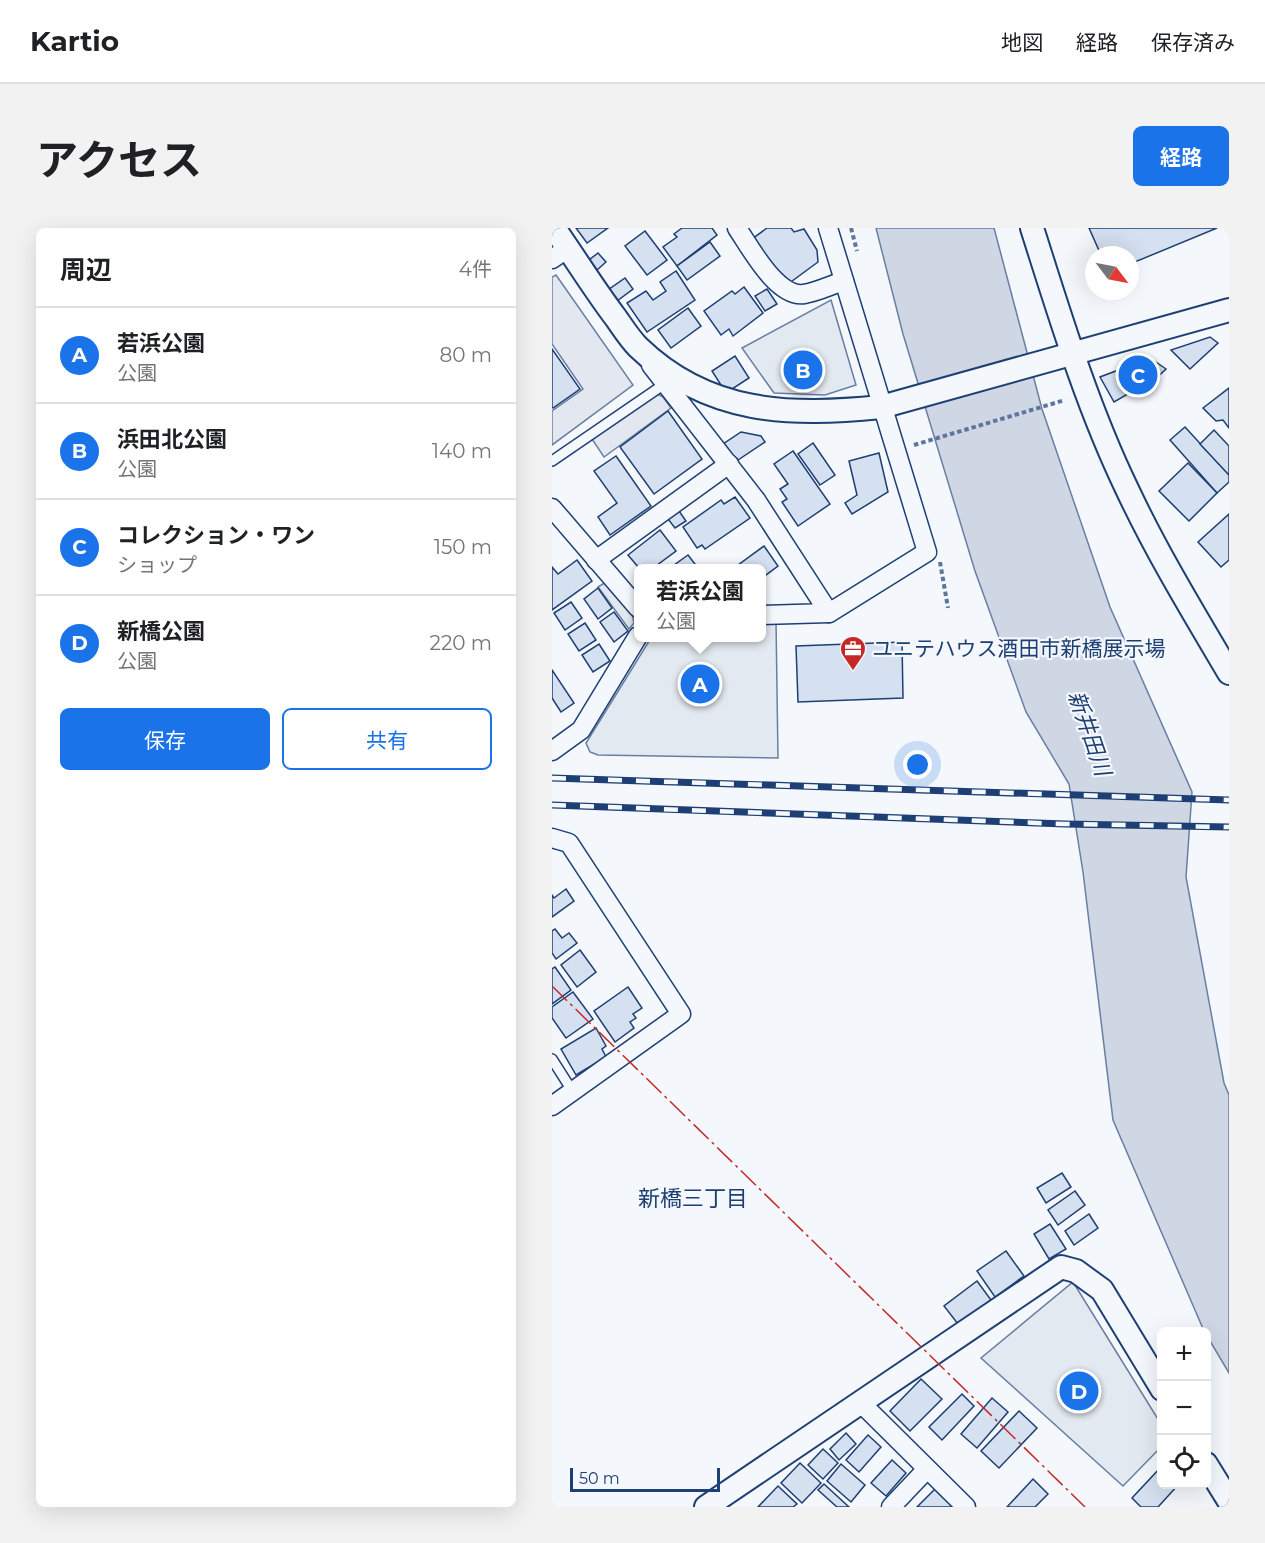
<!DOCTYPE html>
<html lang="ja">
<meta charset="utf-8">
<style>
:root{--surface:#fff;--page:#f2f2f2;--text:#202124;--muted:#757577;--line:#e0e0e0;--accent:#1a73e8}
body{margin:0;font-family:Montserrat,"Noto Sans JP",sans-serif;background:var(--page);color:var(--text)}
.controls{position:absolute;right:18px;bottom:18px;display:grid;overflow:hidden;border-radius:9px;box-shadow:0 6px 24px #0002}
.controls button{width:54px;height:54px;display:grid;place-items:center;padding:0;border:0;border-bottom:2px solid var(--line);background:var(--surface);color:var(--text);font:30px sans-serif}
.compass{position:absolute;left:533px;top:18px;width:54px;height:54px;border-radius:50%;background:var(--surface);box-shadow:0 6px 24px #0002;rotate:122deg}
.scale{position:absolute;left:18px;bottom:15px;width:150px;box-sizing:border-box;padding-left:6px;border:3px solid #1d3f73;border-top:0;font-size:16px;line-height:21px;white-space:nowrap;color:#1d3f73;-webkit-text-stroke:4px #f4f7fb;paint-order:stroke}
.you{position:absolute;left:366px;top:537px;width:21px;height:21px;margin:-15px;border:4px solid #fff;border-radius:50%;background:#1a73e8;box-shadow:0 0 0 9px #1a73e833}
.badge{display:grid;place-items:center;width:39px;height:39px;border-radius:50%;background:var(--accent);color:#fff;font-size:20px;font-weight:700}
.pin{position:absolute;translate:-50% -50%;border:3px solid #fff;box-shadow:0 2px 6px #0006}
.popup{position:absolute;left:82px;top:336px;width:132px;height:78px;box-sizing:border-box;display:grid;place-content:center;border-radius:9px;background:var(--surface);filter:drop-shadow(0 2px 4px #0005);font-size:20px;white-space:nowrap;color:var(--muted)}
.popup b{font-size:22px;color:var(--text)}
.popup::after{content:'';position:absolute;left:50%;top:100%;margin-left:-12px;border:12px solid transparent;border-top-color:var(--surface)}
.list{margin:0;padding:0;list-style:none}
h2{display:flex;justify-content:space-between;align-items:center;height:78px;margin:0;padding:0 24px;font-size:26px}
h2 small{font-size:20px;font-weight:400;color:var(--muted)}
.list li{display:grid;grid-template-columns:39px 1fr auto;gap:18px;align-items:center;box-sizing:border-box;height:96px;padding:0 24px;border-top:2px solid var(--line)}
.list b{display:block;font-size:22px;white-space:nowrap}
.list p{margin:0;font-size:20px;white-space:nowrap;color:var(--muted)}
.list em{font-size:20px;font-style:normal;color:var(--muted)}
.actions{display:flex;gap:12px;padding:18px 24px}
.actions a{flex:1;padding:14px 0;border:2px solid var(--accent);border-radius:9px;text-align:center;font-size:21px;color:var(--accent)}
.actions .main{background:var(--accent);color:#fff}
.icon{flex:none;width:33px;height:33px;fill:none;stroke:currentColor;stroke-width:2;stroke-linecap:round;stroke-linejoin:round}
.map{position:relative;flex:none;width:677px;height:1279px;overflow:hidden;border-radius:9px}
header{display:flex;align-items:center;gap:36px;box-sizing:border-box;height:84px;padding:0 30px;background:var(--surface);border-bottom:2px solid var(--line)}
header strong{font-size:28px}
nav{display:flex;gap:33px;margin-inline-start:auto;font-size:21px}
.intro{display:flex;align-items:center;justify-content:space-between;box-sizing:border-box;height:144px;padding:0 36px}
h1{margin:0;font-size:42px}
.button{padding:15px 27px;border-radius:9px;background:var(--accent);color:#fff;font-size:21px;font-weight:700}
main{display:flex;gap:36px;padding:0 36px}
aside{flex:1;background:var(--surface);border-radius:9px;box-shadow:0 6px 24px #0002}
.map>svg:first-child{display:block}
</style>
<header>
<strong>Kartio</strong>
<nav><a>地図</a><a>経路</a><a>保存済み</a></nav>
</header>
<div class="intro"><h1>アクセス</h1><a class="button">経路</a></div>
<main>
<aside>
<h2>周辺<small>4件</small></h2>
<ul class="list">
<li><span class="badge">A</span><div><b>若浜公園</b><p>公園</p></div><em>80 m</em></li>
<li><span class="badge">B</span><div><b>浜田北公園</b><p>公園</p></div><em>140 m</em></li>
<li><span class="badge">C</span><div><b>コレクション・ワン</b><p>ショップ</p></div><em>150 m</em></li>
<li><span class="badge">D</span><div><b>新橋公園</b><p>公園</p></div><em>220 m</em></li>
</ul>
<div class="actions"><a class="main">保存</a><a>共有</a></div>
</aside>
<div class="map">
<svg width="677" height="1279" viewBox="0 0 677 1279">
<rect width="100%" height="100%" fill="#f4f7fb"/>
<g fill="#e3e9f0" stroke="#687fa3" stroke-width="1.5">
<polygon points="279,72 304,157 273,167 222,165 190,120"/>
<polygon points="224,393 226,530 46,527 38,524 34,515 99,410 210,410 210,394"/>
<polygon points="521,1054 609,1196 609,1219 571,1258 429,1130"/>
</g>
<g fill="#e3e8f0" stroke="#687fa3" stroke-width="1.5">
<polygon points="4,47 81,157 0,217 0,183 31,161 0,116 0,49"/>
<polygon points="104,165 111,169 119,180 52,229 40,211"/>
<polygon points="59,351 79,381 82,395 77,401 46,359"/>
</g>
<polygon fill="#cfd7e4" stroke="#687fa3" stroke-width="1.5" points="324,0 442,0 490,181 558,379 640,564 634,649 672,855 677,867 677,1145 655,1108 654,1104 652,1103 561,892 531,644 517,556 474,484 423,343 351,106"/>
<g fill="#d5e0f0" stroke="#1d3f73" stroke-width="1.5">
<polygon points="24,0 56,0 35,15"/>
<polygon points="130,0 160,0 165,7 125,38 111,19 125,9 122,6"/>
<polygon points="215,0 239,0 242,4 252,1 265,22 266,34 236,56 200,11"/>
<polygon points="537,0 665,0 578,36 578,27 549,27"/>
<polygon points="93,3 115,32 95,47 73,18"/>
<polygon points="158,14 168,28 135,52 125,38"/>
<polygon points="46,25 54,34 45,42 37,32"/>
<polygon points="124,43 143,72 95,104 75,75 94,63 101,72 114,63 108,54"/>
<polygon points="73,50 81,61 65,73 56,62"/>
<polygon points="192,59 211,85 181,108 177,101 169,107 152,83 180,63 183,66"/>
<polygon points="215,61 225,76 213,83 203,68"/>
<polygon points="136,80 149,98 119,120 106,102"/>
<polygon points="658,109 666,115 638,141 619,122"/>
<polygon points="0,121 28,161 1,180 0,179"/>
<polygon points="183,128 197,150 174,165 160,143"/>
<polygon points="601,132 614,141 595,159 586,147"/>
<polygon points="577,138 588,159 562,174 548,149"/>
<polygon points="677,160 677,200 671,192 664,193 651,180"/>
<polygon points="116,183 150,231 102,266 68,219"/>
<polygon points="633,199 677,247 677,254 665,265 618,212"/>
<polygon points="662,202 677,218 677,247 648,216"/>
<polygon points="189,204 209,208 213,214 183,234 171,216"/>
<polygon points="261,215 283,247 268,257 246,226"/>
<polygon points="241,223 278,276 246,298 230,274 235,271 228,261 236,256 222,236"/>
<polygon points="327,225 336,264 300,286 293,275 305,267 297,233"/>
<polygon points="64,228 99,278 58,307 46,289 65,275 42,243"/>
<polygon points="636,235 665,265 637,293 607,263"/>
<polygon points="183,269 198,290 153,321 150,317 145,320 131,299 169,272 172,276"/>
<polygon points="127,283 134,293 123,300 116,291"/>
<polygon points="677,286 677,332 669,339 646,314"/>
<polygon points="108,302 124,323 101,340 87,340 76,327"/>
<polygon points="212,318 226,338 210,350 210,340 182,340"/>
<polygon points="136,327 146,340 118,340"/>
<polygon points="25,332 40,353 0,382 0,339 6,346"/>
<polygon points="46,360 60,380 46,391 32,371"/>
<polygon points="19,374 30,390 13,402 2,385"/>
<polygon points="62,384 76,403 62,414 48,394"/>
<polygon points="33,395 44,412 27,423 16,406"/>
<polygon points="350,414 351,470 246,474 244,418"/>
<polygon points="47,416 58,433 41,444 30,427"/>
<polygon points="0,442 22,475 9,484 0,470"/>
<polygon points="14,661 22,673 0,689 0,667 2,670"/>
<polygon points="3,701 10,710 17,705 25,715 4,731 0,725 0,703"/>
<polygon points="28,722 44,744 25,759 9,737"/>
<polygon points="3,739 19,762 0,776 0,741"/>
<polygon points="76,759 90,780 81,786 84,790 78,794 82,800 63,814 42,783"/>
<polygon points="21,764 41,791 14,810 0,790 0,779"/>
<polygon points="44,800 54,818 50,821 54,829 24,847 9,821"/>
<polygon points="510,945 519,959 494,975 485,960"/>
<polygon points="523,963 533,977 506,997 496,982"/>
<polygon points="537,986 546,1000 522,1017 513,1003"/>
<polygon points="498,996 514,1021 497,1031 482,1006"/>
<polygon points="454,1023 472,1048 443,1069 425,1043"/>
<polygon points="425,1053 439,1072 406,1096 392,1078"/>
<polygon points="369,1151 390,1171 358,1203 338,1183"/>
<polygon points="410,1166 422,1178 390,1212 377,1199"/>
<polygon points="440,1170 456,1184 425,1220 409,1206"/>
<polygon points="467,1183 485,1200 447,1240 429,1223"/>
<polygon points="294,1205 304,1216 287,1232 278,1221"/>
<polygon points="316,1207 329,1219 307,1244 294,1232"/>
<polygon points="271,1221 286,1235 271,1251 256,1237"/>
<polygon points="340,1232 354,1245 334,1268 319,1255"/>
<polygon points="248,1235 269,1255 250,1275 229,1255"/>
<polygon points="289,1236 313,1257 299,1274 275,1253"/>
<polygon points="610,1238 610,1256 627,1256 606,1279 589,1279 580,1270"/>
<polygon points="481,1251 496,1266 483,1279 455,1279"/>
<polygon points="272,1256 297,1279 285,1279 266,1262"/>
<polygon points="226,1258 245,1276 241,1279 206,1279"/>
<polygon points="385,1259 405,1279 365,1279"/>
</g>
<g fill="none" stroke-linecap="round" stroke-linejoin="round">
<defs>
<g id="service">
<polyline points="0,233 114,155"/>
<polyline points="0,831 21,864"/>
</g>
<g id="minor">
<path d="M185 0C198 19 225 70 252 66 265 64 279 57 292 53"/>
<polyline points="276,0 375,324 277,385"/>
<polyline points="0,31 16,20"/>
<polyline points="99,137 204,272 277,385 210,387"/>
<polyline points="0,280 86,380"/>
<polyline points="44,332 177,236"/>
<polyline points="0,523 29,502 86,408"/>
<polyline points="0,610 17,615 129,786 0,878"/>
<polyline points="309,1175 414,1279"/>
<polyline points="339,1279 375,1241"/>
</g>
<g id="tertiary">
<path d="M2 0C23 30 42 61 64 90 71 100 78 111 86 119 156 187 239 188 329 179L677 82"/>
<path d="M480 0C508 88 535 178 575 261 605 325 641 384 677 445"/>
<polyline points="654,1236 677,1273"/>
<polyline points="154,1279 509,1039 524,1043 550,1062 610,1161"/>
</g>
</defs>
<use href="#service" stroke="#1d3f73" stroke-width="12"/>
<use href="#minor" stroke="#1d3f73" stroke-width="21"/>
<use href="#tertiary" stroke="#1d3f73" stroke-width="26"/>
<g stroke="#5e769c" stroke-width="4" stroke-dasharray="4.5 3" stroke-linecap="butt">
<polyline points="299,0 305,23"/>
<polyline points="362,217 513,172"/>
<polyline points="388,334 396,380"/>
</g>
<use href="#service" stroke="#f4f7fb" stroke-width="9"/>
<use href="#minor" stroke="#f4f7fb" stroke-width="18"/>
<use href="#tertiary" stroke="#f4f7fb" stroke-width="22"/>
<defs>
<g id="rail">
<polyline points="0,550 677,572"/>
<polyline points="0,577 513,596 677,599"/>
</g>
</defs>
<use href="#rail" stroke="#1d3f73" stroke-width="7"/>
<use href="#rail" stroke="#f4f7fb" stroke-width="4.5" stroke-dasharray="14" stroke-linecap="butt"/>
<polyline stroke="#c62828" stroke-width="1.5" stroke-dasharray="21 4.5 3 4.5" stroke-linecap="butt" points="0,758 533,1279"/>
</g>
<defs>
<symbol id="office-pin" viewBox="-11 -11 22 30"><path d="M0 17L-7.5 6A9.5 9.5 0 1 1 7.5 6Z" fill="#c62828" stroke="#f4f7fb"/><path d="M-6-3h4V-5.5h4V-3h4V5H-6ZM-1-4.5V-3h2v-1.5ZM-6 0V1H6V0Z" fill="#fff"/></symbol>
</defs>
<g fill-rule="evenodd">
<use href="#office-pin" x="286" y="406" width="30" height="40"/>
</g>
<g text-anchor="middle" stroke-width="4.5" stroke-linejoin="round" paint-order="stroke">
<g font-size="21" fill="#1d3f73" stroke="#f4f7fb" text-anchor="start">
<text x="320" y="428">ユニテハウス酒田市新橋展示場</text>
</g>
<g font-size="22" font-style="italic" fill="#1d3f73" stroke="#f4f7fb">
<text transform="translate(538 505) rotate(71)" y="8">新井田川</text>
</g>
<g font-size="22" fill="#1d3f73" stroke="#f4f7fb">
<text x="141" y="978">新橋三丁目</text>
</g>
</g>
</svg>
<div class="controls">
<button>+</button>
<button>−</button>
<button><svg class="icon" aria-label="locate" viewBox="0 0 24 24"><circle cx="12" cy="12" r="6"/><path d="M12 2v4M12 18v4M2 12h4M18 12h4"/></svg></button>
</div>
<svg class="compass" viewBox="-18 -18 36 36"><path d="M0-13l5 13h-10z" fill="#e53935"/><path d="M0 13l5-13h-10z" fill="#757577"/></svg>
<div class="scale">50 m</div>
<div class="you"></div>
<div class="pin badge" style="left:148px;top:456px">A</div>
<div class="popup"><b>若浜公園</b>公園</div>
<div class="pin badge" style="left:251px;top:142px">B</div>
<div class="pin badge" style="left:586px;top:147px">C</div>
<div class="pin badge" style="left:527px;top:1163px">D</div>
</div>
</main>
